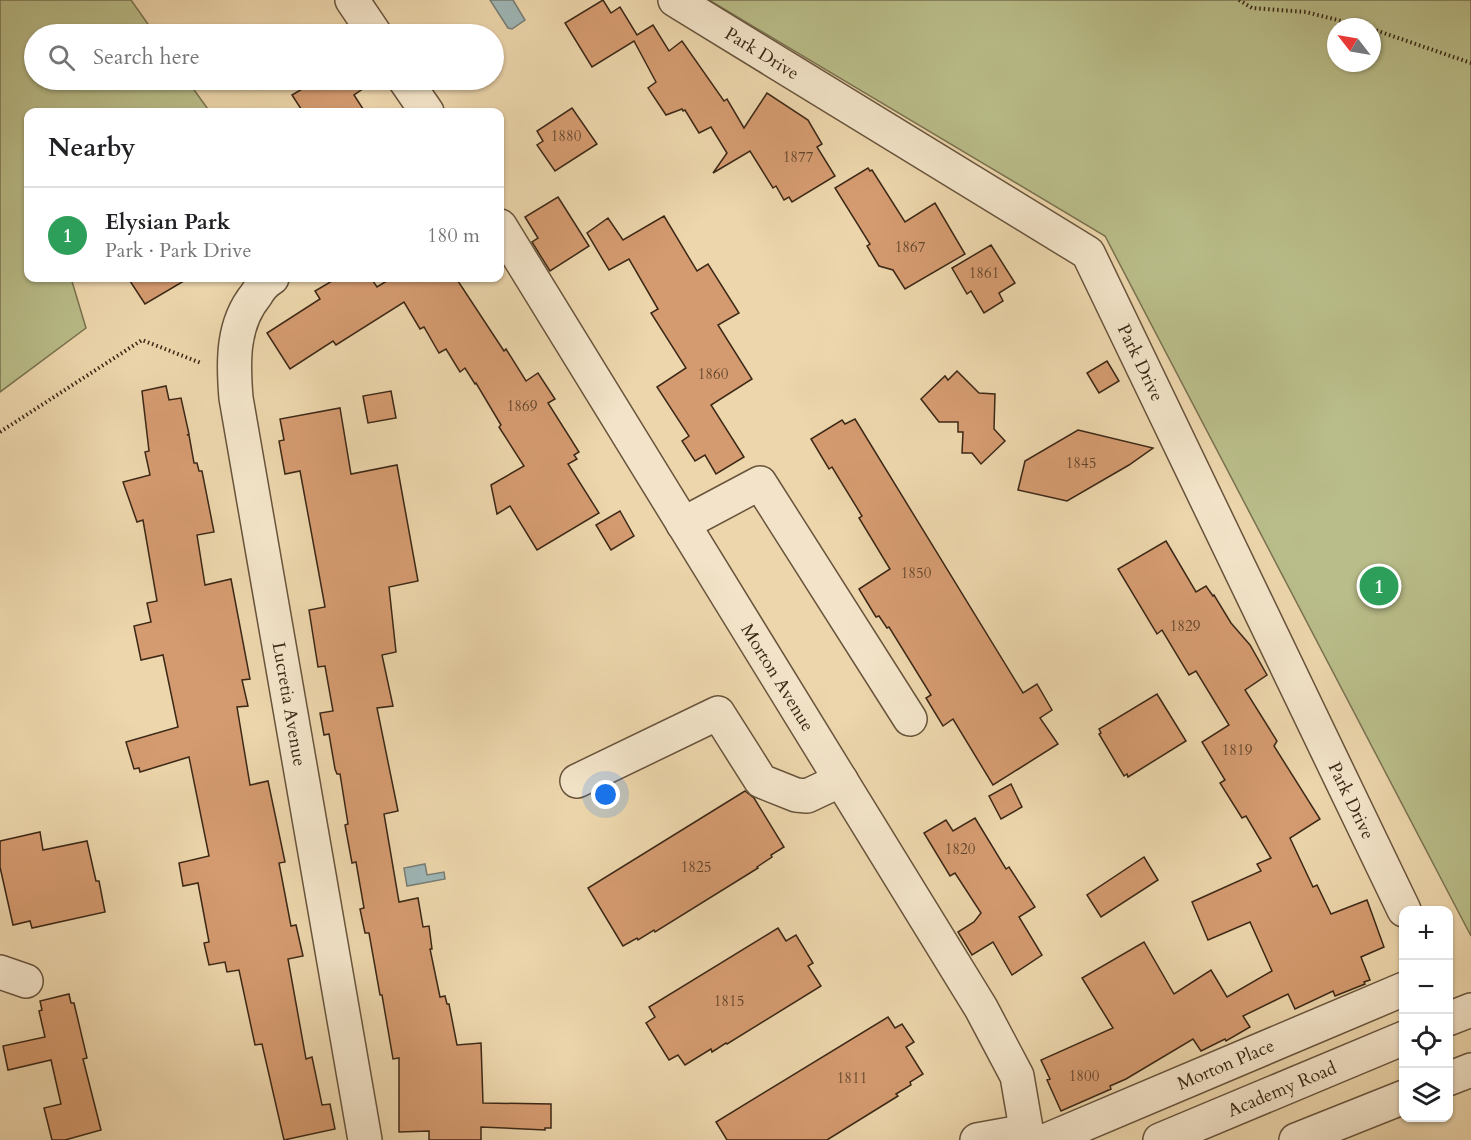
<!DOCTYPE html>
<meta charset="utf-8">
<style>
:root{--surface:#fff;--page:#f6f6f6;--text:#202124;--muted:#757577;--line:#e0e0e0;--accent:#0b8043}
body{margin:0;font-family:Cardo,serif;background:var(--page);color:var(--text)}
.controls{position:absolute;right:18px;bottom:18px;display:grid;overflow:hidden;border-radius:12px;box-shadow:0 2px 4px #0004}
.controls button{width:54px;height:54px;display:grid;place-items:center;padding:0;border:0;border-bottom:2px solid var(--line);background:var(--surface);color:var(--text);font:30px sans-serif}
.compass{position:absolute;left:1327px;top:18px;width:54px;height:54px;border-radius:50%;background:var(--surface);box-shadow:0 2px 4px #0004;rotate:301deg}
.you{position:absolute;left:606px;top:795px;width:21px;height:21px;margin:-15px;border:4px solid #fff;border-radius:50%;background:#1a73e8;box-shadow:0 0 0 9px #1a73e833}
.badge{display:grid;place-items:center;width:39px;height:39px;border-radius:50%;background:var(--accent);color:#fff;font-size:20px;font-weight:700}
.pin{position:absolute;translate:-50% -50%;border:3px solid #fff;box-shadow:0 2px 6px #0006}
.list{margin:0;padding:0;list-style:none}
h2{display:flex;justify-content:space-between;align-items:center;height:78px;margin:0;padding:0 24px;font-size:26px}
h2 small{font-size:20px;font-weight:400;color:var(--muted)}
.list li{display:grid;grid-template-columns:39px 1fr auto;gap:18px;align-items:center;box-sizing:border-box;height:96px;padding:0 24px;border-top:2px solid var(--line)}
.list b{display:block;font-size:22px;white-space:nowrap}
.list p{margin:0;font-size:20px;white-space:nowrap;color:var(--muted)}
.list em{font-size:20px;font-style:normal;color:var(--muted)}
.icon{flex:none;width:33px;height:33px;fill:none;stroke:currentColor;stroke-width:2;stroke-linecap:round;stroke-linejoin:round}
.map{position:relative;flex:none;width:1471px;height:1140px;overflow:hidden}
.search{position:absolute;background:var(--surface);box-shadow:0 2px 4px #0004;left:24px;top:24px;width:480px;height:66px;display:flex;align-items:center;gap:15px;box-sizing:border-box;padding:0 21px;border-radius:33px;color:var(--muted);font-size:22px}
.panel{position:absolute;background:var(--surface);box-shadow:0 2px 4px #0004;left:24px;top:108px;width:480px;height:174px;border-radius:12px}
.map>svg:first-child{display:block}
</style>
<div class="map">
<svg width="1471" height="1140" viewBox="0 0 1471 1140">
<rect width="100%" height="100%" fill="#edd6ac"/>
<filter id="stains"><feTurbulence type="fractalNoise" baseFrequency=".00333" numOctaves="4"/><feColorMatrix values="0 0 0 0 .2 0 0 0 0 .09 0 0 0 0 .02 0 0 0 .5 -.17"/></filter>
<radialGradient id="worn" r=".72"><stop offset=".6" stop-color="#630" stop-opacity="0"/><stop offset="1" stop-color="#630" stop-opacity=".3"/></radialGradient>
<g fill="#b9bd89" stroke="#7a7250" stroke-width="1.5" fill-rule="evenodd">
<polygon points="0,0 131,0 155,34 34,34 34,80 187,80 210,112 28,112 28,278 71,278 86,328 0,392"/>
<path d="M709 0H1471V936L1105 236ZM1336 27H1372V63H1336Z"/>
</g>
<g fill="#9eb6b6" stroke="#767d76" stroke-width="1.5">
<polygon points="490,0 513,0 525,20 512,29 508,28"/>
<polygon points="425,864 427,875 444,872 445,879 407,886 404,868"/>
</g>
<g fill="#d59b70" stroke="#3b2816" stroke-width="1.5">
<polygon points="603,0 611,13 620,7 637,35 653,25 669,51 682,41 724,101 727,99 744,128 767,93 808,120 822,144 817,147 835,176 792,202 789,197 784,200 776,186 773,188 750,151 713,173 727,153 711,127 699,133 685,110 683,111 682,109 666,115 648,88 656,82 634,41 592,67 565,23"/>
<polygon points="317,80 376,80 354,95 365,112 303,112 292,95"/>
<polygon points="572,108 597,144 555,171 537,145 543,141 537,131"/>
<polygon points="868,168 870,171 872,170 905,222 935,203 965,254 905,289 893,270 879,266 867,246 870,244 835,188"/>
<polygon points="558,197 589,246 550,271 532,242 538,238 525,217"/>
<polygon points="664,216 697,271 708,264 739,313 718,325 752,379 711,405 744,457 716,474 705,455 695,461 682,441 689,436 657,387 686,368 651,313 658,309 629,259 609,270 587,233 608,218 623,240"/>
<polygon points="991,245 1015,283 999,293 1003,301 984,313 971,291 967,294 952,268"/>
<polygon points="128,278 189,278 145,304"/>
<polygon points="337,278 371,278 377,287 390,279 389,278 456,278 504,351 506,349 526,381 538,373 555,399 548,403 579,452 574,455 577,459 568,464 599,513 537,550 510,506 497,514 491,485 524,466 499,427 501,425 476,383 475,384 465,368 460,372 446,349 439,353 424,327 420,329 404,302 336,345 333,341 290,369 267,333 320,299 315,291"/>
<polygon points="1107,361 1119,381 1099,393 1087,373"/>
<polygon points="957,371 979,393 995,394 994,429 1005,441 981,464 972,453 962,453 963,432 958,432 958,422 939,422 921,399 945,376 948,380"/>
<polygon points="166,386 169,400 181,398 189,434 187,435 189,435 194,463 197,463 199,471 202,471 214,532 197,535 205,585 231,579 250,679 242,680 248,706 237,707 250,785 268,781 285,862 279,863 291,926 296,925 303,956 288,959 306,1059 312,1057 322,1105 330,1104 335,1129 284,1140 262,1044 255,1045 239,970 227,972 225,962 209,965 204,943 209,942 198,883 183,886 179,863 209,856 189,757 140,772 139,768 134,769 126,742 178,727 163,655 141,660 134,626 151,622 147,603 157,601 143,520 137,522 123,482 150,475 145,452 149,451 142,391"/>
<polygon points="391,391 396,418 368,423 363,396"/>
<polygon points="340,408 351,474 397,465 418,581 389,587 396,652 382,655 393,706 377,708 398,811 384,814 399,902 418,898 423,927 429,926 432,949 430,949 440,997 445,996 447,1004 449,1004 457,1045 481,1043 483,1103 551,1104 551,1128 545,1128 545,1130 481,1127 481,1140 429,1140 429,1131 399,1132 399,1058 393,1059 382,995 380,995 369,933 365,933 360,909 364,908 356,862 352,863 345,825 348,824 340,774 337,774 335,769 329,734 324,735 320,713 333,711 325,666 318,667 309,610 325,607 319,574 300,471 285,474 279,441 284,440 280,419"/>
<polygon points="855,419 1023,693 1037,684 1052,710 1040,718 1058,744 993,785 953,719 943,726 926,698 931,695 889,627 887,628 879,616 876,617 859,589 890,569 859,518 862,516 832,467 829,469 811,439 842,420 845,424"/>
<polygon points="1078,430 1153,448 1129,465 1067,501 1018,490 1025,461"/>
<polygon points="620,511 634,536 611,550 596,525"/>
<polygon points="1166,541 1196,592 1206,586 1213,596 1214,595 1231,623 1250,645 1267,675 1245,690 1277,741 1274,746 1320,819 1290,838 1313,887 1317,885 1331,914 1367,900 1384,947 1361,957 1370,980 1364,982 1365,984 1335,996 1333,991 1295,1009 1288,994 1243,1016 1250,1027 1226,1041 1225,1039 1201,1051 1193,1039 1126,1079 1110,1086 1111,1089 1061,1111 1047,1080 1050,1079 1041,1060 1113,1028 1082,978 1144,942 1174,994 1211,970 1227,997 1272,971 1250,922 1208,940 1192,902 1261,871 1257,864 1271,858 1246,816 1242,818 1220,783 1225,780 1202,742 1229,725 1196,671 1189,675 1162,630 1157,634 1118,569"/>
<polygon points="1157,694 1186,741 1128,777 1127,774 1124,776 1099,734 1101,733 1099,729"/>
<polygon points="1011,784 1022,807 1001,819 989,796"/>
<polygon points="745,791 754,798 784,847 771,855 772,857 757,867 758,868 655,932 654,930 638,940 637,938 623,946 588,888"/>
<polygon points="975,818 1006,869 1009,867 1035,907 1019,917 1042,955 1012,975 993,942 972,955 958,932 974,922 981,913 955,873 950,876 924,833 946,820 953,831"/>
<polygon points="40,832 43,850 87,841 96,881 99,881 105,912 32,928 30,921 13,925 0,867 0,841"/>
<polygon points="1144,857 1158,880 1101,917 1087,895"/>
<polygon points="778,928 786,941 796,935 813,963 808,966 821,986 727,1044 726,1043 712,1052 711,1049 685,1065 678,1055 669,1060 646,1023 655,1017 649,1007"/>
<polygon points="69,994 71,1003 74,1003 87,1058 83,1059 101,1130 65,1140 52,1140 44,1108 61,1104 51,1060 8,1070 3,1046 45,1037 39,1011 42,1010 40,1001"/>
<polygon points="888,1017 895,1028 902,1024 914,1042 906,1047 923,1074 910,1082 911,1085 896,1094 898,1096 827,1140 727,1140 716,1122"/>
</g>
<g fill="none" stroke-linecap="round" stroke-linejoin="round">
<defs>
<g id="minor">
<polyline points="352,0 375,34"/>
<path id="s1" d="M675 0 1088 253 1404 910"/>
<polyline points="405,80 427,112"/>
<path id="s2" d="M500 226 981 1008 1017 1076 1028 1140"/>
<path id="s3" d="M272 278C265 282 260 288 256 295 232 324 233 362 236 398L365 1140"/>
<polyline points="683,524 760,483 910,719"/>
<polyline points="577,781 718,713 761,781 796,795 807,796 841,780"/>
<polyline points="0,972 26,981"/>
<polyline points="1448,1019 1471,1010"/>
<polyline points="1448,1079 1471,1070"/>
<polyline points="977,1140 1026,1131"/>
<path id="s4" d="M1047 1140 1404 989"/>
<path id="s5" d="M1160 1140 1404 1038"/>
<polyline points="1296,1140 1404,1097"/>
</g>
</defs>
<use href="#minor" stroke="#68543c" stroke-width="36"/>
<g stroke="#3b2816" stroke-width="4" stroke-dasharray="1.5 3" stroke-linecap="butt">
<polyline points="1239,0 1252,8 1306,12 1365,27"/>
<polyline points="1372,29 1471,63"/>
<polyline points="0,432 142,340 201,363"/>
</g>
<use href="#minor" stroke="#f3e4c9" stroke-width="33"/>
</g>
<g text-anchor="middle" stroke-width="4.5" stroke-linejoin="round" paint-order="stroke">
<g font-size="15" fill="#62452c">
<text x="566" y="141">1880</text>
<text x="798" y="162">1877</text>
<text x="910" y="252">1867</text>
<text x="984" y="278">1861</text>
<text x="713" y="379">1860</text>
<text x="522" y="411">1869</text>
<text x="1081" y="468">1845</text>
<text x="916" y="578">1850</text>
<text x="1185" y="631">1829</text>
<text x="1237" y="755">1819</text>
<text x="960" y="854">1820</text>
<text x="696" y="872">1825</text>
<text x="729" y="1006">1815</text>
<text x="1084" y="1081">1800</text>
<text x="852" y="1083">1811</text>
</g>
<g font-size="18" fill="#3b2816" stroke="#f3e4c9">
<text dy="6" stroke="none"><textPath href="#s1" startOffset="102">Park Drive</textPath></text>
<text dy="6" stroke="none"><textPath href="#s1" startOffset="606">Park Drive</textPath></text>
<text dy="6" stroke="none"><textPath href="#s2" startOffset="530">Morton Avenue</textPath></text>
<text dy="6" stroke="none"><textPath href="#s3" startOffset="442">Lucretia Avenue</textPath></text>
<text dy="6" stroke="none"><textPath href="#s1" startOffset="1092">Park Drive</textPath></text>
<text dy="6" stroke="none"><textPath href="#s4" startOffset="194">Morton Place</textPath></text>
<text dy="6" stroke="none"><textPath href="#s5" startOffset="132">Academy Road</textPath></text>
</g>
</g>
<rect width="100%" height="100%" filter="url(#stains)"/>
<rect width="100%" height="100%" fill="url(#worn)"/>
</svg>
<div class="controls">
<button>+</button>
<button>−</button>
<button><svg class="icon" aria-label="locate" viewBox="0 0 24 24"><circle cx="12" cy="12" r="6"/><path d="M12 2v4M12 18v4M2 12h4M18 12h4"/></svg></button>
<button><svg class="icon" aria-label="layers" viewBox="0 0 24 24"><path d="M12 4l9 5-9 5-9-5zM3 14l9 5 9-5"/></svg></button>
</div>
<svg class="compass" viewBox="-18 -18 36 36"><path d="M0-13l5 13h-10z" fill="#e53935"/><path d="M0 13l5-13h-10z" fill="#757577"/></svg>
<div class="you"></div>
<div class="pin badge" style="left:1379px;top:586px;background:#2e9e5b">1</div>
<div class="search"><svg class="icon" aria-label="search" viewBox="0 0 24 24"><circle cx="10" cy="10" r="6"/><path d="M15 15l6 6"/></svg>Search here</div>
<section class="panel">
<h2>Nearby<small></small></h2>
<ul class="list">
<li><span class="badge" style="background:#2e9e5b">1</span><div><b>Elysian Park</b><p>Park · Park Drive</p></div><em>180 m</em></li>
</ul>
</section>
</div>
